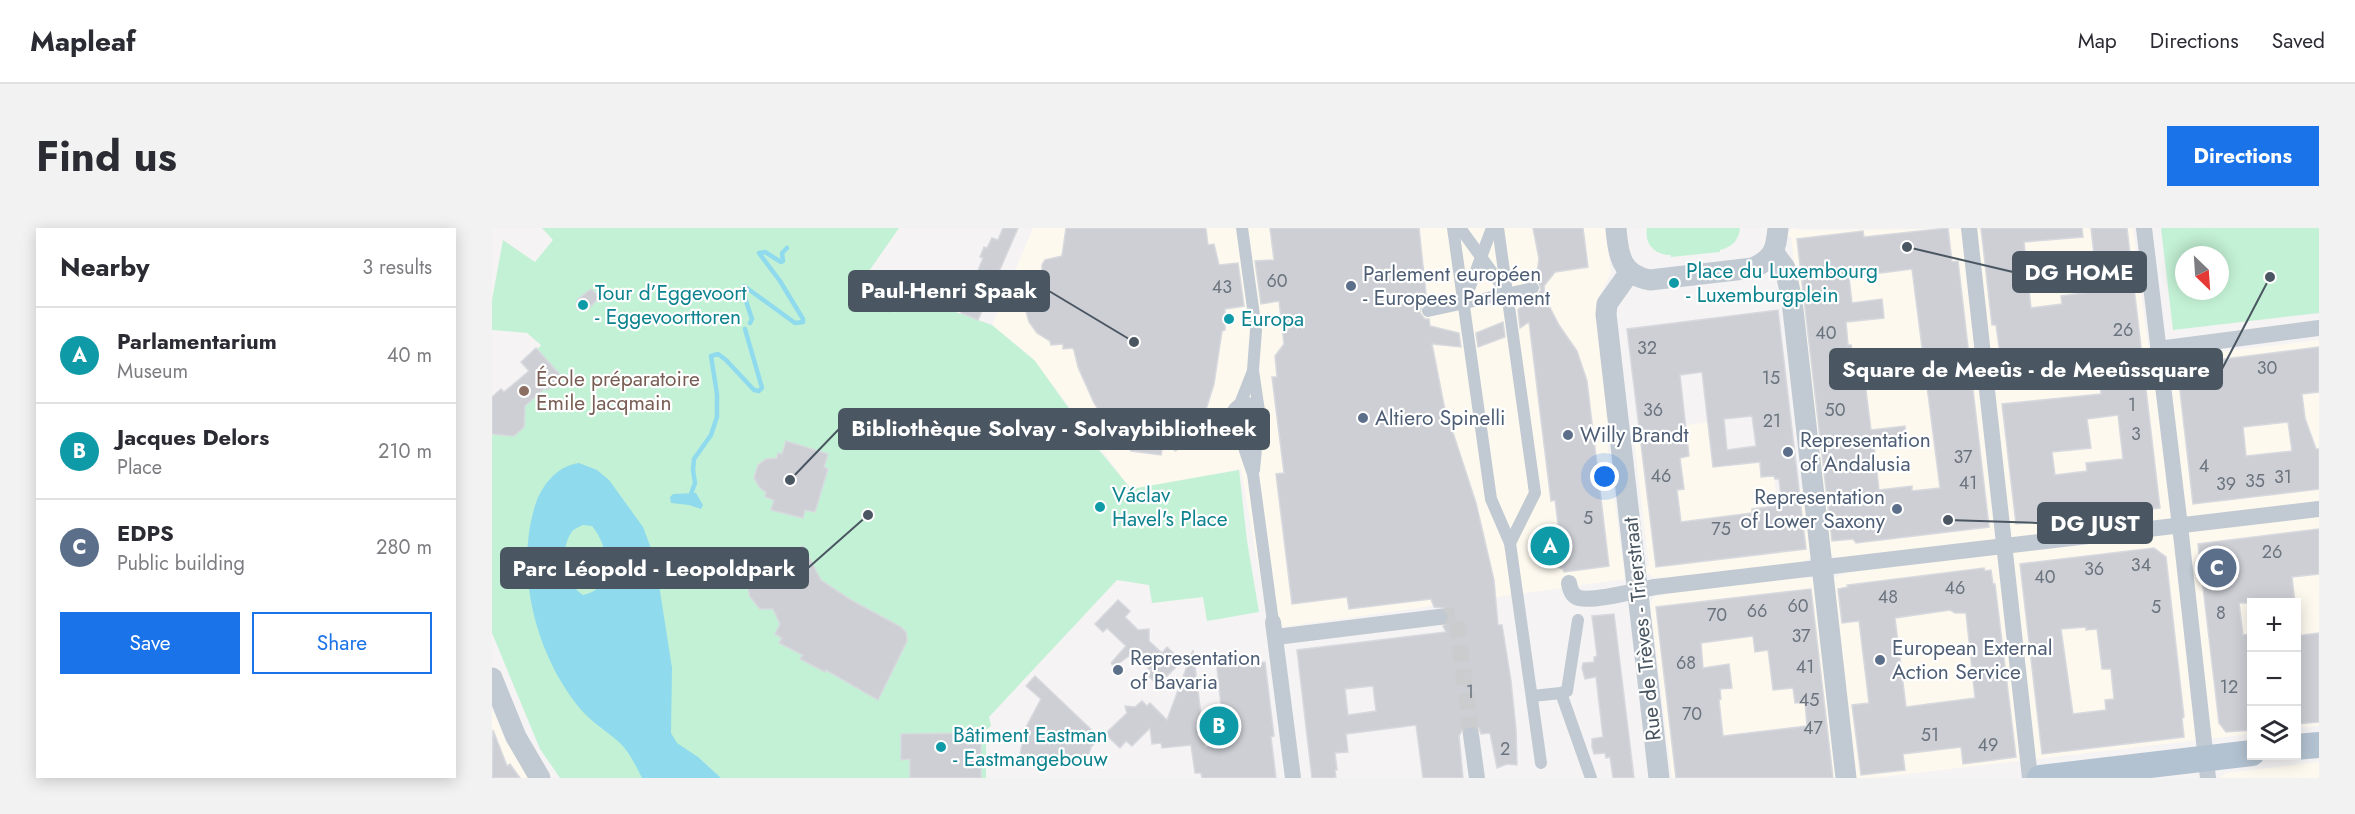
<!DOCTYPE html>
<meta charset="utf-8">
<style>
:root{--surface:#fff;--page:#f2f2f3;--text:#2b2b33;--muted:#7c7c81;--line:#e1e1e2;--accent:#1a73e8}
body{margin:0;font-family:Jost,sans-serif;background:var(--page);color:var(--text)}
.controls{position:absolute;right:18px;bottom:18px;display:grid;overflow:hidden;border-radius:0px;box-shadow:0 3px 15px #0003}
.controls button{width:54px;height:54px;display:grid;place-items:center;padding:0;border:0;border-bottom:2px solid var(--line);background:var(--surface);color:var(--text);font:30px sans-serif}
.compass{position:absolute;left:1683px;top:18px;width:54px;height:54px;border-radius:50%;background:var(--surface);box-shadow:0 3px 15px #0003;rotate:155deg}
.you{position:absolute;left:1113px;top:249px;width:21px;height:21px;margin:-15px;border:4px solid #fff;border-radius:50%;background:#1a73e8;box-shadow:0 0 0 9px #1a73e833}
.badge{display:grid;place-items:center;width:39px;height:39px;border-radius:50%;background:var(--accent);color:#fff;font-size:20px;font-weight:700}
.pin{position:absolute;translate:-50% -50%;border:3px solid #fff;box-shadow:0 2px 6px #0006}
.list{margin:0;padding:0;list-style:none}
h2{display:flex;justify-content:space-between;align-items:center;height:78px;margin:0;padding:0 24px;font-size:26px}
h2 small{font-size:20px;font-weight:400;color:var(--muted)}
.list li{display:grid;grid-template-columns:39px 1fr auto;gap:18px;align-items:center;box-sizing:border-box;height:96px;padding:0 24px;border-top:2px solid var(--line)}
.list b{display:block;font-size:22px;white-space:nowrap}
.list p{margin:0;font-size:20px;white-space:nowrap;color:var(--muted)}
.list em{font-size:20px;font-style:normal;color:var(--muted)}
.actions{display:flex;gap:12px;padding:18px 24px}
.actions a{flex:1;padding:14px 0;border:2px solid var(--accent);border-radius:0px;text-align:center;font-size:21px;color:var(--accent)}
.actions .main{background:var(--accent);color:#fff}
.icon{flex:none;width:33px;height:33px;fill:none;stroke:currentColor;stroke-width:2;stroke-linecap:round;stroke-linejoin:round}
.map{position:relative;flex:none;width:1827px;height:550px;overflow:hidden;border-radius:0px}
header{display:flex;align-items:center;gap:36px;box-sizing:border-box;height:84px;padding:0 30px;background:var(--surface);border-bottom:2px solid var(--line)}
header strong{font-size:28px}
nav{display:flex;gap:33px;margin-inline-start:auto;font-size:21px}
.intro{display:flex;align-items:center;justify-content:space-between;box-sizing:border-box;height:144px;padding:0 36px}
h1{margin:0;font-size:42px}
.button{padding:15px 27px;border-radius:0px;background:var(--accent);color:#fff;font-size:21px;font-weight:700}
main{display:flex;gap:36px;padding:0 36px}
aside{flex:1;background:var(--surface);border-radius:0px;box-shadow:0 3px 15px #0003}
.map>svg:first-child{display:block}
</style>
<header>
<strong>Mapleaf</strong>
<nav><a>Map</a><a>Directions</a><a>Saved</a></nav>
</header>
<div class="intro"><h1>Find us</h1><a class="button">Directions</a></div>
<main>
<aside>
<h2>Nearby<small>3 results</small></h2>
<ul class="list">
<li><span class="badge" style="background:#0f9aa8">A</span><div><b>Parlamentarium</b><p>Museum</p></div><em>40 m</em></li>
<li><span class="badge" style="background:#0f9aa8">B</span><div><b>Jacques Delors</b><p>Place</p></div><em>210 m</em></li>
<li><span class="badge" style="background:#5c6f8a">C</span><div><b>EDPS</b><p>Public building</p></div><em>280 m</em></li>
</ul>
<div class="actions"><a class="main">Save</a><a>Share</a></div>
</aside>
<div class="map">
<svg width="1827" height="550" viewBox="0 0 1827 550">
<rect width="100%" height="100%" fill="#f5f3f3"/>
<g fill="#fdf9ef">
<polygon points="541,0 1113,0 1119,45 1104,74 1108,106 1106,108 1119,206 1114,207 1133,351 777,401 749,241 639,261 540,129 500,97"/>
<polygon points="1300,0 1313,2 1641,0 1659,141 1678,138 1683,129 1827,112 1827,498 1805,500 1804,374 1760,374 1759,506 1381,550 1364,550 1341,351 1347,347 1353,346 1351,329 1342,329 1336,322 1299,9 1296,9 1296,6"/>
<polygon points="1221,194 1223,209 1234,208 1236,221 1264,219 1269,249 1282,248 1284,264 1313,260 1319,330 1312,333 1314,350 1319,350 1324,355 1346,550 1180,550 1158,376 1162,369 1171,367 1169,349 1162,350 1154,344 1153,339 1157,338 1141,203"/>
<polygon points="0,481 15,516 20,518 38,550 0,550"/>
<polygon points="1827,534 1827,550 1727,550 1734,545"/>
</g>
<g fill="#c3f1d5" fill-rule="evenodd">
<polygon points="50,0 407,0 368,56 403,85 407,64 500,97 543,133 603,217 639,261 747,242 755,313 767,384 715,393 711,369 660,375 657,357 625,352 497,489 499,498 490,505 494,514 494,550 68,550 48,521 0,405 0,208 5,204 9,207 22,208 29,182 53,160 55,162 70,149 45,121 49,118 48,116 35,105 0,102 0,72 11,12 43,34 61,12"/>
<path d="M1155 0H1248C1247 12 1240 19 1228 22V24L1179 29V27C1163 27 1152 16 1155 0Z"/>
<path d="M1669 0H1827V85L1681 102ZM1692 27H1728V63H1692Z"/>
</g>
<g fill="#90daee" fill-rule="evenodd">
<path d="M87 235 105 242 117 252 151 299 163 331 180 440 179 505 185 515 206 529 229 550H150C144 538 138 525 128 515 116 504 101 495 90 483 45 430 23 348 42 281 48 259 64 238 87 235ZM91 297 100 298C117 318 125 361 91 367 73 356 67 323 79 305 81 301 87 299 91 297Z"/>
<polygon points="204,265 211,277 209,281 197,277 179,275 178,269 181,266"/>
</g>
<g fill="none" stroke-linecap="round" stroke-linejoin="round">
<g stroke="#90daee" stroke-width="4.5">
<polyline points="258,95 260,91 250,61 252,58 303,95 311,94 311,91 288,53 267,25 273,24 289,34 291,33 290,25 295,20"/>
<polyline points="199,266 203,255 201,242 202,231 219,207 225,189 225,166 219,128 226,126 234,132 262,162 267,163 270,160 253,101"/>
</g>
</g>
<g fill="#cdcfd5" stroke="#d7d9de" stroke-width="1.5" fill-rule="evenodd">
<polygon points="511,0 526,0 486,92 469,85 491,30 488,29 492,19 495,20 500,10 506,12"/>
<polygon points="574,0 711,0 714,1 716,17 722,16 727,37 746,35 752,78 733,81 733,102 730,103 722,156 710,194 704,207 694,217 683,223 673,207 669,227 639,223 637,220 641,198 624,209 602,175 586,139 582,122 580,120 571,121 571,116 559,117 558,113 545,105 537,94 533,80 537,63 550,47 550,37 553,32 570,28"/>
<path d="M778 0H927L935 75 930 77 928 85 933 91H937L938 98 967 105 969 119 940 116 952 177 984 275 1002 352 1006 397H1010L1019 453 1024 501 1025 537 1015 536 1005 540 998 505 989 506 987 500 978 497 972 499 967 508 971 550H931L924 497 854 506 856 524 843 525 845 542H843L844 550H820L805 422 954 404 951 398 956 394 957 388 952 380 942 379 939 371 857 381 855 369 800 376 784 246 792 245 780 149H785L783 128 792 116 787 73 769 76 763 33 782 32ZM881 458 884 483 856 487 853 461Z"/>
<polygon points="1041,0 1091,0 1096,39 1063,44 1052,58 1053,70 1067,97 1085,123 1095,153 1117,338 1072,344 1071,341 1060,337 1057,312 1067,304 1063,272 1059,273 1037,94 1028,100 1026,82 1036,70 1046,66 1049,62 1047,55 1044,52 1047,31"/>
<path d="M1456 0 1460 34 1466 33 1497 299 1364 315 1361 311 1340 313 1305 11 1371 3 1372 9ZM1420 41 1448 260 1420 263V258L1387 262 1382 217 1414 213 1413 198 1379 202 1370 131H1362L1359 117H1356L1354 94 1392 90 1390 71 1360 75 1357 49Z"/>
<path d="M1489 0H1590L1591 9 1532 14 1539 80 1570 76 1569 68 1606 63 1599 0H1635L1668 280 1524 296 1510 176 1609 166 1607 144 1512 154 1504 97H1500ZM1626 187 1631 231 1594 235 1595 243 1563 247 1560 224 1599 220 1595 191Z"/>
<polygon points="99,61 108,69 95,82 86,82 84,77 85,72"/>
<path d="M1286 82 1314 321 1164 339 1135 101ZM1210 144 1221 239 1268 234 1269 249 1282 248 1283 251H1287L1290 277 1260 281V285L1189 294 1185 262 1192 261 1188 230 1197 228 1188 147ZM1260 188 1264 218 1235 222 1232 191Z"/>
<polygon points="1011,94 1013,109 986,119 984,105"/>
<path d="M1827 119V164L1810 166 1813 190 1824 221H1827V261L1701 276 1685 137ZM1796 194 1800 223 1754 228 1751 199Z"/>
<polygon points="44,120 70,149 55,162 53,160 33,178 32,199 22,208 0,206 0,169 9,161 12,164 37,143 29,134"/>
<polygon points="294,213 336,226 332,239 336,241 323,284 313,282 311,290 279,282 282,272 273,269 274,264 268,260 262,250 266,237 274,231 285,230 286,225 290,226"/>
<polygon points="1827,301 1827,346 1800,349 1803,375 1747,375 1751,407 1760,406 1760,502 1734,504 1727,495 1706,316"/>
<polygon points="311,318 329,352 359,372 409,399 414,404 415,413 386,472 334,442 333,444 308,431 311,427 287,415 290,410 283,406 288,396 281,381 268,381 258,369 255,356 265,342"/>
<path d="M1662 320 1674 329 1692 489 1690 490 1692 509 1550 526 1528 336ZM1594 399V402L1605 401 1610 441H1619L1622 471 1613 472 1614 482 1581 486 1569 401Z"/>
<path d="M1492 340 1493 343 1499 342 1501 356H1503L1524 529 1471 536 1469 519 1411 526 1413 542 1369 547 1360 477 1377 475 1367 393 1350 395 1346 361 1356 359 1355 357ZM1458 382 1463 385H1474L1483 470 1414 479 1403 390Z"/>
<path d="M1319 361 1341 550H1184L1164 379ZM1261 408 1263 424 1276 422 1281 462 1301 460 1303 475 1313 474 1315 498 1231 508 1227 472 1229 471 1228 461 1240 460 1237 436 1211 440 1209 415Z"/>
<polygon points="626,372 638,383 633,389 646,402 657,401 657,413 670,425 675,419 690,433 666,457 655,447 659,443 641,425 622,439 619,435 634,418 615,400 611,404 603,396"/>
<polygon points="1122,386 1142,550 1121,550 1118,529 1114,530 1113,525 1102,526 1100,519 1100,511 1111,509 1104,449 1093,451 1090,440 1091,435 1102,434 1102,429 1105,428 1100,388"/>
<polygon points="1827,405 1827,494 1804,496 1804,408"/>
<polygon points="701,422 713,519 733,517 725,439 773,434 782,508 779,509 784,550 710,550 709,545 703,545 699,517 670,520 669,515 660,516 658,500 640,518 634,513 628,520 613,506 635,485 633,478 643,479 650,473 655,478 658,475 675,492"/>
<polygon points="543,448 608,510 599,519 596,529 526,537 533,501 549,471 534,458"/>
<polygon points="1,502 15,538 18,536 28,550 0,550"/>
<polygon points="489,505 489,550 418,550 418,531 409,532 409,506"/>
</g>
<g fill="none" stroke-linecap="round" stroke-linejoin="round">
<polyline stroke="#caccce" stroke-width="16" stroke-dasharray="16 8" stroke-linecap="butt" points="947,389 964,387 979,507"/>
<g stroke="#c1cad2" stroke-width="12">
<polyline points="750,0 764,102 761,142 767,183"/>
<polyline points="961,0 999,271 1018,315 1049,535"/>
<polyline points="968,0 1013,62"/>
<polyline points="1006,0 1043,265 1018,315"/>
<polyline points="973,72 1000,0"/>
<polyline points="936,83 1041,60"/>
<circle cx="754" cy="190" r="15"/>
<polyline points="748,176 761,143"/>
<polyline points="746,202 761,246 781,394"/>
<polyline points="762,242 766,199"/>
<polyline points="1086,392 1075,463 1069,465 1099,550"/>
<polyline points="1040,468 1069,465"/>
</g>
<g stroke="#c1cad2" stroke-width="16">
<polyline points="1477,0 1538,550"/>
<polyline points="1652,0 1690,315 1716,550"/>
<polyline points="1666,121 1827,100"/>
<path d="M1077 355C1078 362 1080 368 1087 370 1102 374 1146 362 1163 359L1827 281"/>
<polyline points="781,394 801,550"/>
<polyline points="784,409 947,389"/>
<polyline points="979,507 985,550"/>
</g>
<g stroke="#c1cad2" stroke-width="21">
<path d="M1124 0C1126 27 1129 47 1158 52L1261 40C1282 30 1284 22 1286 0"/>
<polyline points="1282,25 1293,40 1300,73 1354,550"/>
<polyline points="1137,45 1115,76 1114,86 1167,550"/>
<polyline points="0,450 24,509 48,550"/>
</g>
<g stroke="#b3c2d1" stroke-width="26">
<polyline points="1804,519 1827,517"/>
<polyline points="1548,550 1760,525"/>
</g>
</g>
<g fill="#0f9aa8" stroke="#fff" stroke-width="2">
<circle cx="1182" cy="55" r="6"/>
<circle cx="91" cy="77" r="6"/>
<circle cx="737" cy="91" r="6"/>
<circle cx="608" cy="279" r="6"/>
<circle cx="449" cy="519" r="6"/>
</g>
<g fill="#5c6f8a" stroke="#fff" stroke-width="2">
<circle cx="859" cy="58" r="6"/>
<circle cx="871" cy="190" r="6"/>
<circle cx="1076" cy="207" r="6"/>
<circle cx="1296" cy="224" r="6"/>
<circle cx="1405" cy="281" r="6"/>
<circle cx="1388" cy="432" r="6"/>
<circle cx="626" cy="442" r="6"/>
</g>
<circle fill="#8d6e63" stroke="#fff" stroke-width="2" cx="32" cy="163" r="6"/>
<g text-anchor="middle" stroke-width="4.5" stroke-linejoin="round" paint-order="stroke">
<g font-size="18" fill="#6b747e">
<text x="785" y="59">60</text>
<text x="730" y="65">43</text>
<text x="1631" y="108">26</text>
<text x="1334" y="111">40</text>
<text x="1155" y="126">32</text>
<text x="1775" y="146">30</text>
<text x="1279" y="156">15</text>
<text x="1640" y="183">1</text>
<text x="1161" y="188">36</text>
<text x="1343" y="188">50</text>
<text x="1280" y="199">21</text>
<text x="1644" y="212">3</text>
<text x="1471" y="235">37</text>
<text x="1712" y="244">4</text>
<text x="1169" y="254">46</text>
<text x="1791" y="255">31</text>
<text x="1763" y="259">35</text>
<text x="1476" y="261">41</text>
<text x="1734" y="262">39</text>
<text x="1096" y="296">5</text>
<text x="1229" y="307">75</text>
<text x="1780" y="330">26</text>
<text x="1649" y="343">34</text>
<text x="1602" y="347">36</text>
<text x="1553" y="355">40</text>
<text x="1463" y="366">46</text>
<text x="1396" y="375">48</text>
<text x="1306" y="384">60</text>
<text x="1664" y="385">5</text>
<text x="1265" y="389">66</text>
<text x="1729" y="391">8</text>
<text x="1225" y="393">70</text>
<text x="1309" y="414">37</text>
<text x="1194" y="441">68</text>
<text x="1313" y="445">41</text>
<text x="1737" y="465">12</text>
<text x="978" y="470">1</text>
<text x="1317" y="478">45</text>
<text x="1200" y="492">70</text>
<text x="1321" y="506">47</text>
<text x="1438" y="513">51</text>
<text x="1496" y="523">49</text>
<text x="1013" y="527">2</text>
</g>
<g font-size="21" fill="#0d838f" stroke="#fff" text-anchor="start">
<text x="1194" y="50">Place du Luxembourg<tspan x="1194" dy="24">- Luxemburgplein</tspan></text>
<text x="103" y="72">Tour d’Eggevoort<tspan x="103" dy="24">- Eggevoorttoren</tspan></text>
<text x="749" y="98">Europa</text>
<text x="620" y="274">Václav<tspan x="620" dy="24">Havel's Place</tspan></text>
<text x="461" y="514">Bâtiment Eastman<tspan x="461" dy="24">- Eastmangebouw</tspan></text>
</g>
<g font-size="21" fill="#4e5e75" stroke="#fff" text-anchor="start">
<text x="871" y="53">Parlement européen<tspan x="871" dy="24">- Europees Parlement</tspan></text>
<text x="883" y="197">Altiero Spinelli</text>
<text x="1088" y="214">Willy Brandt</text>
<text x="1308" y="219">Representation<tspan x="1308" dy="24">of Andalusia</tspan></text>
<text x="1393" y="276" text-anchor="end">Representation<tspan x="1393" dy="24">of Lower Saxony</tspan></text>
<text x="1400" y="427">European External<tspan x="1400" dy="24">Action Service</tspan></text>
<text x="638" y="437">Representation<tspan x="638" dy="24">of Bavaria</tspan></text>
</g>
<g font-size="21" fill="#785e54" stroke="#fff" text-anchor="start">
<text x="44" y="158">École préparatoire<tspan x="44" dy="24">Emile Jacqmain</tspan></text>
</g>
<g font-size="21" fill="#4a5661" stroke="#fff">
<text transform="translate(1150 401) rotate(-96)" y="7">Rue de Trèves - Trierstraat</text>
</g>
</g>
<path fill="none" stroke="#4a5661" stroke-width="2" d="M1415 19L1521 44M642 114L557 63M1778 49L1730 141M298 252L347 201M1456 292L1546 295M376 287L316 340"/>
<g fill="#4a5661" stroke="#fff" stroke-width="2">
<circle cx="1415" cy="19" r="6"/>
<circle cx="642" cy="114" r="6"/>
<circle cx="1778" cy="49" r="6"/>
<circle cx="298" cy="252" r="6"/>
<circle cx="1456" cy="292" r="6"/>
<circle cx="376" cy="287" r="6"/>
</g>
<g fill="#4a5661" stroke="#4a5661" stroke-width="2">
<rect x="1521" y="24" width="133" height="40" rx="6"/>
<rect x="357" y="43" width="200" height="40" rx="6"/>
<rect x="1338" y="121" width="392" height="40" rx="6"/>
<rect x="347" y="181" width="430" height="40" rx="6"/>
<rect x="1546" y="275" width="114" height="40" rx="6"/>
<rect x="9" y="320" width="307" height="40" rx="6"/>
</g>
<g font-size="22" text-anchor="middle" font-weight="bold" fill="#fff">
<text x="1587" y="52">DG HOME</text>
<text x="457" y="70">Paul-Henri Spaak</text>
<text x="1534" y="149">Square de Meeûs - de Meeûssquare</text>
<text x="562" y="208">Bibliothèque Solvay - Solvaybibliotheek</text>
<text x="1603" y="303">DG JUST</text>
<text x="162" y="348">Parc Léopold - Leopoldpark</text>
</g>
</svg>
<div class="controls">
<button>+</button>
<button>−</button>
<button><svg class="icon" aria-label="layers" viewBox="0 0 24 24"><path d="M12 4l9 5-9 5-9-5zM3 14l9 5 9-5"/></svg></button>
</div>
<svg class="compass" viewBox="-18 -18 36 36"><path d="M0-13l5 13h-10z" fill="#e53935"/><path d="M0 13l5-13h-10z" fill="#7c7c81"/></svg>
<div class="you"></div>
<div class="pin badge" style="left:1058px;top:318px;background:#0f9aa8">A</div>
<div class="pin badge" style="left:727px;top:498px;background:#0f9aa8">B</div>
<div class="pin badge" style="left:1725px;top:340px;background:#5c6f8a">C</div>
</div>
</main>
